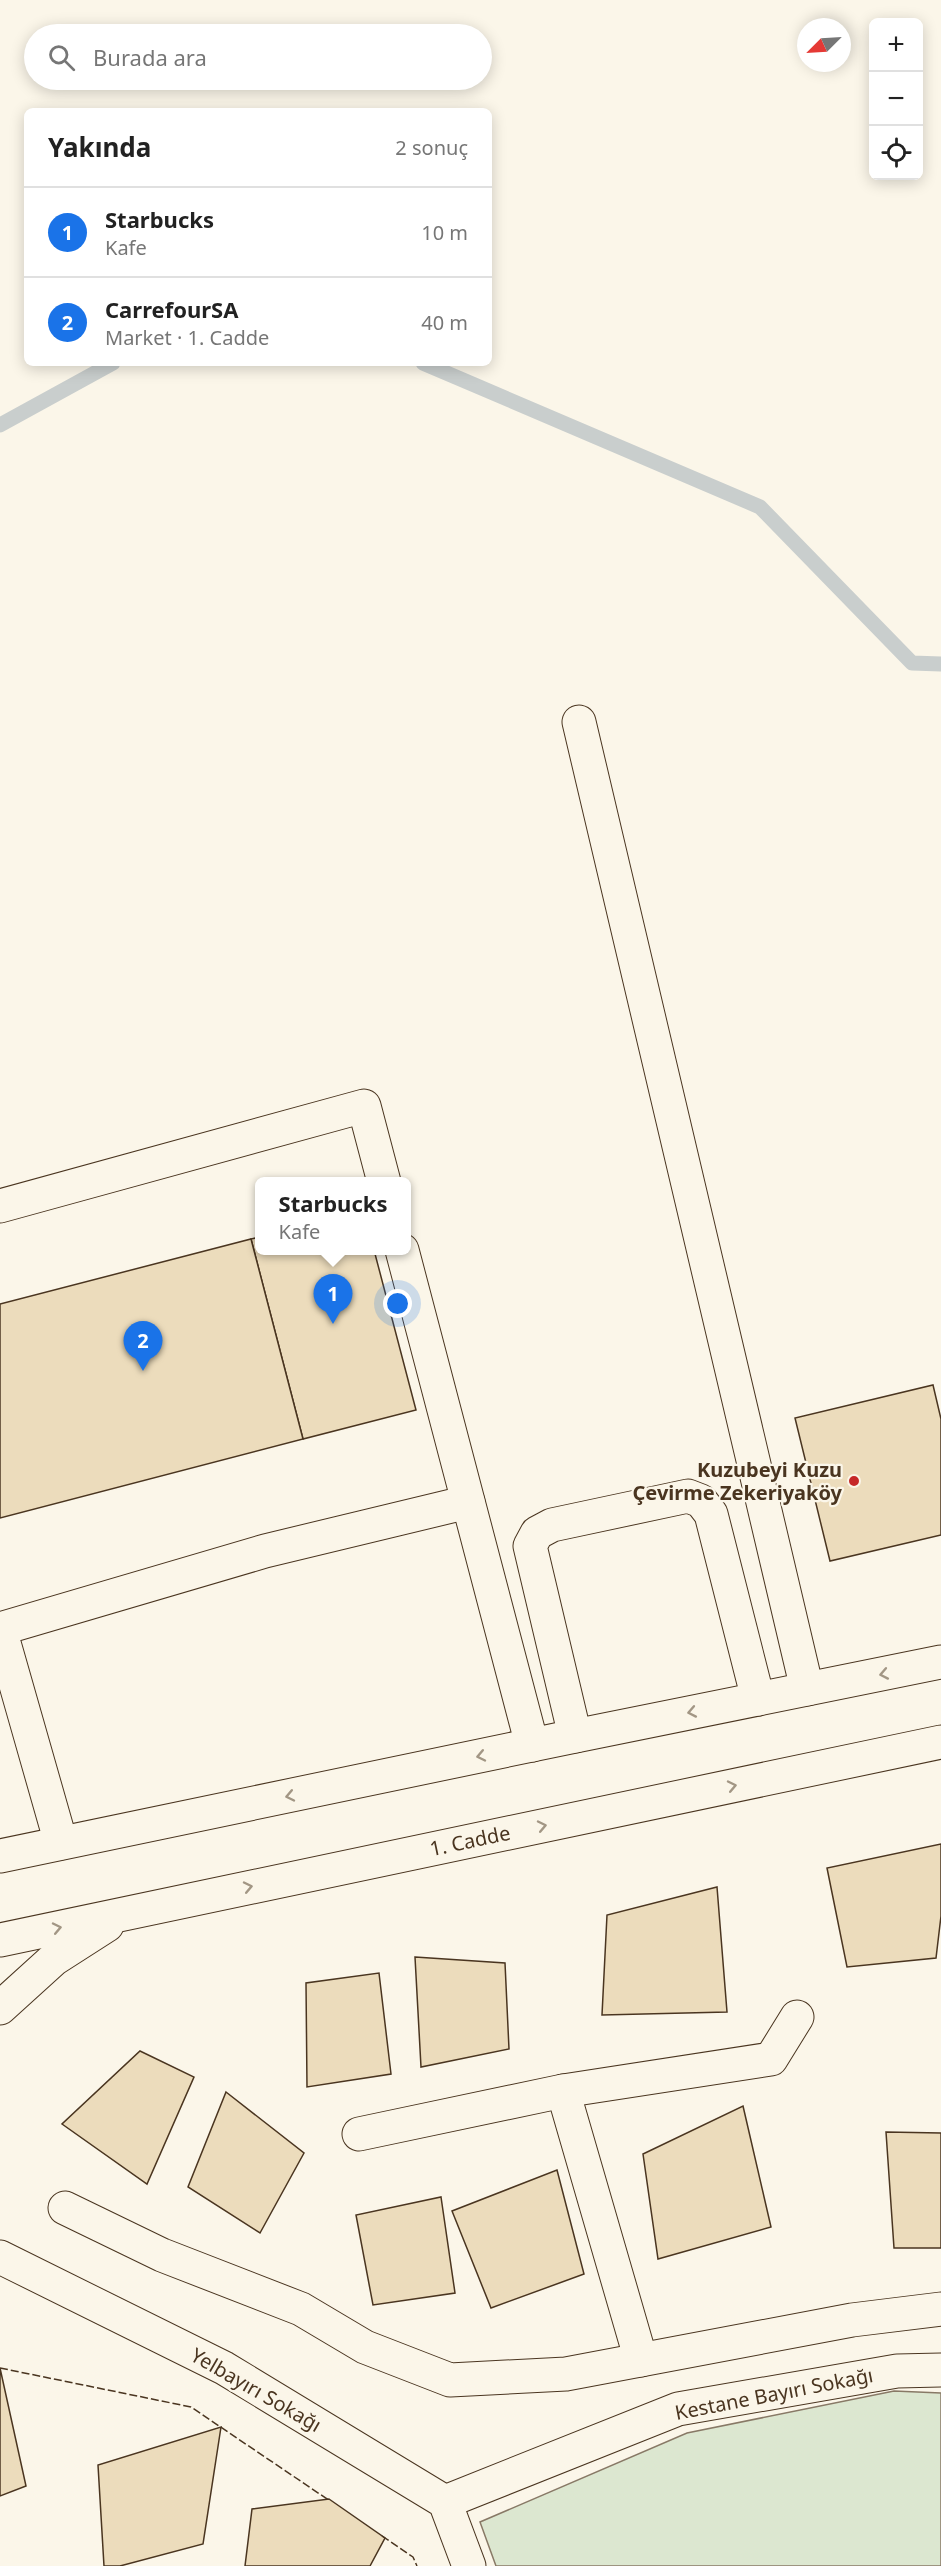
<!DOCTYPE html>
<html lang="tr">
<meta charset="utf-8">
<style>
:root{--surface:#fff;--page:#f6f6f6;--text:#222;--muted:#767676;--line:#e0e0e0;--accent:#1a73e8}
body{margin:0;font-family:"Noto Sans",sans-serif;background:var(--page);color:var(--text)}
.controls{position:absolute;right:18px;top:18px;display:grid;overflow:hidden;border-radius:9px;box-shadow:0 3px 15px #0003}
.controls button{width:54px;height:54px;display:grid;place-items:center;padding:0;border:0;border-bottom:2px solid var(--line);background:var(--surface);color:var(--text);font:30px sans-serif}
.compass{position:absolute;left:797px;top:18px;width:54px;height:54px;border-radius:50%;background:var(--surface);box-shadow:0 3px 15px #0003;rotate:246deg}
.you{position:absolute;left:398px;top:1304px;width:21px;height:21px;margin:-15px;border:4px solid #fff;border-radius:50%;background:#1a73e8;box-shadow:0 0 0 9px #1a73e833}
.badge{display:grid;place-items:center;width:39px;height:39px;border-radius:50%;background:var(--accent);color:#fff;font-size:20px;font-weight:700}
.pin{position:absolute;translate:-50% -50px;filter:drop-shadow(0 2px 3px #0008)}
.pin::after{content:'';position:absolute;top:32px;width:21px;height:18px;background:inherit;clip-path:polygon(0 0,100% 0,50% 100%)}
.popup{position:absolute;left:255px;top:1177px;width:156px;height:78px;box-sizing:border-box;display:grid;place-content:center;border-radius:9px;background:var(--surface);filter:drop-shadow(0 2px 4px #0005);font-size:20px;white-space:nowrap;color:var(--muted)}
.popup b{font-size:22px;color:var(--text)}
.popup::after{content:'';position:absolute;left:50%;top:100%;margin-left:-12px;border:12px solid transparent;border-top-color:var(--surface)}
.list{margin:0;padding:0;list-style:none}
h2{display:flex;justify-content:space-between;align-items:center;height:78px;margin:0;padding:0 24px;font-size:26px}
h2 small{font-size:20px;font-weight:400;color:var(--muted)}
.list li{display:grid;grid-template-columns:39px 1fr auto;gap:18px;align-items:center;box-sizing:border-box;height:90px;padding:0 24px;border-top:2px solid var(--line)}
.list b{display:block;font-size:22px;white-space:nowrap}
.list p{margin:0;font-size:20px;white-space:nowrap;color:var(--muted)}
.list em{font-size:20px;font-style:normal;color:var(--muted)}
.icon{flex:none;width:33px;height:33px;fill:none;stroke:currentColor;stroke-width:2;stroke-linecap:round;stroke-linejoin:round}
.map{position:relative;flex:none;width:941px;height:2566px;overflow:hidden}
.search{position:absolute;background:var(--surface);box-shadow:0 3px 15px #0003;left:24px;top:24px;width:468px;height:66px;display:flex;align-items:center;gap:15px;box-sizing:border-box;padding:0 21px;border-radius:33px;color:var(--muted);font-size:22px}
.panel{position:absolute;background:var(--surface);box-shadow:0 3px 15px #0003;left:24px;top:108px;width:468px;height:258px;border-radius:9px}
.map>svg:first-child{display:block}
</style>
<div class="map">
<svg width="941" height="2566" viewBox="0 0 941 2566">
<rect width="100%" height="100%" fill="#fbf6e9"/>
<polygon fill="#dce7d0" stroke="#887966" stroke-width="1.5" points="894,2391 941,2393 941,2566 496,2566 480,2522 687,2433"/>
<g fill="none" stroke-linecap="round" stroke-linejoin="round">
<g stroke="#c9cecd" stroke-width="15">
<polyline points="423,363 760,507 912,663 941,664"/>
<polyline points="0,425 113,363"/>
</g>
</g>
<g fill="#ecdcbc" stroke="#4a3520" stroke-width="1.5">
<polygon points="260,1237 260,1250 374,1250 416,1410 303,1439 251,1239"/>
<polygon points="251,1239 303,1439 0,1518 0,1304"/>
<polygon points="933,1385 941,1419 941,1535 830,1561 795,1418"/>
<polygon points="941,1844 941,1916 936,1958 847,1967 827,1868"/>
<polygon points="717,1887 727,2012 602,2015 607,1915"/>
<polygon points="415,1957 505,1963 509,2049 421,2067"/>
<polygon points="379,1973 391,2074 307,2087 306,1983"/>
<polygon points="140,2051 194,2077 147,2184 62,2124"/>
<polygon points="226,2092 304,2153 260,2233 188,2187"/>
<polygon points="743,2106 771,2227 658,2259 643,2154"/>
<polygon points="886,2132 941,2133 941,2248 894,2248"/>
<polygon points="557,2170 584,2274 491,2308 452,2211"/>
<polygon points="441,2197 455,2293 373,2305 356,2215"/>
<polygon points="0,2368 26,2486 0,2496"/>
<polygon points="221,2427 203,2544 120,2566 104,2566 98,2465"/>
<polygon points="329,2499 385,2538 370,2566 245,2566 252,2509"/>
</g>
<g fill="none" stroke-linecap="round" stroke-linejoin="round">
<defs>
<g id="minor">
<polyline points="579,722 807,1689"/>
<polyline points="0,1206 364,1106 384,1182"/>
<polyline points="402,1250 532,1745"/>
<polyline points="575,1736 530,1546 537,1533 552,1525 688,1496 701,1501 711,1514 758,1699"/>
<polyline points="61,1843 0,1629 265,1551 468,1502"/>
<polyline points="563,2091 641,2360"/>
<polyline points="359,2134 563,2091 771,2059 797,2017"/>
<polyline points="65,2208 162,2255 301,2309 365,2347 450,2380 566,2374 852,2320 941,2309"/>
<polyline points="445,2502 678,2409 897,2371 941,2370"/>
</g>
<g id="major">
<polyline points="0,1856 575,1736 941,1662"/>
<polyline points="0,1940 941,1742"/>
<polyline points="0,2008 54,1959 107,1925"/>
<polyline points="0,2257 224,2368 445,2502 469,2566"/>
</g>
</defs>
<use href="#minor" stroke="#4a3520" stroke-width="35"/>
<use href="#major" stroke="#4a3520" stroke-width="35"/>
<use href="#minor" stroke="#fbf6e9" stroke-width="33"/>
<use href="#major" stroke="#fbf6e9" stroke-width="33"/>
<g stroke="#4a3520" stroke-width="1.5" stroke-dasharray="8 3" stroke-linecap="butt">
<polyline points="0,2368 191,2407 330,2501"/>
<polyline points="382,2536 413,2557 417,2566"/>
</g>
</g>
<defs><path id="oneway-chevron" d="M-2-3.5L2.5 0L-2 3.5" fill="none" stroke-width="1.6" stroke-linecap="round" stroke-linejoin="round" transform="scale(1.5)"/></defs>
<g stroke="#a29684">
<use href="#oneway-chevron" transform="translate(884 1674) rotate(169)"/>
<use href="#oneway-chevron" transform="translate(692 1712) rotate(169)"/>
<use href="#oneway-chevron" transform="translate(481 1756) rotate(168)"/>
<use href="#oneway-chevron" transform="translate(732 1786) rotate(-12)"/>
<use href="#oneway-chevron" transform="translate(290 1796) rotate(168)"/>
<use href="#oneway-chevron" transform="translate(542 1826) rotate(-12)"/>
<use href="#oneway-chevron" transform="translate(248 1887) rotate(-12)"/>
<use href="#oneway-chevron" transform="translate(57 1928) rotate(-12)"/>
</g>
<circle fill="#c62828" stroke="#fbf6e9" stroke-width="2" cx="854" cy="1481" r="6"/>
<g text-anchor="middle" stroke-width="4.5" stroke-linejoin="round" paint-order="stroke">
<g font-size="20" font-weight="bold" fill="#4a3520" stroke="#fbf6e9" text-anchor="end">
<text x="842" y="1477">Kuzubeyi Kuzu<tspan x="842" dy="23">Çevirme Zekeriyaköy</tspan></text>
</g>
<g font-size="20" fill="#4a3520" stroke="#fbf6e9">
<text transform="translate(470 1841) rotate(-12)" y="7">1. Cadde</text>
<text transform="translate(256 2390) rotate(30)" y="7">Yelbayırı Sokağı</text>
<text transform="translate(774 2394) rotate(-11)" y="7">Kestane Bayırı Sokağı</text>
</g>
</g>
</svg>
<div class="controls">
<button>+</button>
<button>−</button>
<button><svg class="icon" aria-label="locate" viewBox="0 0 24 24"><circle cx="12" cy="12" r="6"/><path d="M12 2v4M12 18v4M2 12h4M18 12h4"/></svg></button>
</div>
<svg class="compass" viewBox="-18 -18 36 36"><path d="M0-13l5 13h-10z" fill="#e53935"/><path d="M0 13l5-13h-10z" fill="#767676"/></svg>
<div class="you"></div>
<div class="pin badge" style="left:333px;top:1324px">1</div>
<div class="popup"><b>Starbucks</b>Kafe</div>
<div class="pin badge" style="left:143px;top:1371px">2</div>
<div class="search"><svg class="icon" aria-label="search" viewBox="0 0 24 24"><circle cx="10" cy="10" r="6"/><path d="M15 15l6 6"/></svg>Burada ara</div>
<section class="panel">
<h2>Yakında<small>2 sonuç</small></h2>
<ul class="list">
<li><span class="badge">1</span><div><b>Starbucks</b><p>Kafe</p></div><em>10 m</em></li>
<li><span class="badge">2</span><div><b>CarrefourSA</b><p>Market · 1. Cadde</p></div><em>40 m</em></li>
</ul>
</section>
</div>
